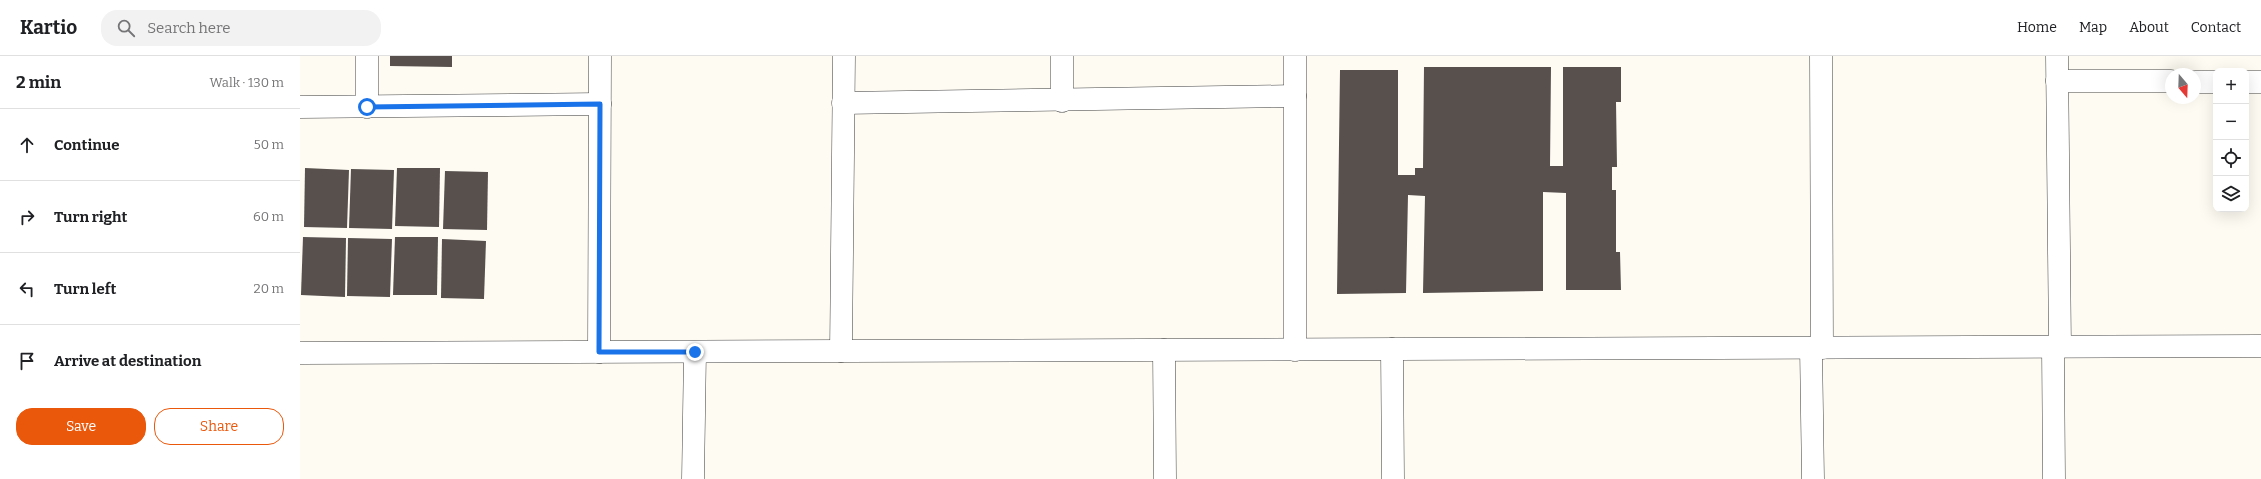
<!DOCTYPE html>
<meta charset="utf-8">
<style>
:root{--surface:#fff;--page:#f2f2f2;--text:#202124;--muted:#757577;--line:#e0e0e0;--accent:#ea580c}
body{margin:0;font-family:Bitter,serif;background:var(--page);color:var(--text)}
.controls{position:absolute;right:12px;top:12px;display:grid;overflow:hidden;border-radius:8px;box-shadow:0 4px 16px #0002}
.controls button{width:36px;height:36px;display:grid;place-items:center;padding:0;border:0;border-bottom:1px solid var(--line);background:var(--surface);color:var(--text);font:20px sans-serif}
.compass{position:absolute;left:1865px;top:12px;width:36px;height:36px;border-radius:50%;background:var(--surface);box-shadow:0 4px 16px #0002;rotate:161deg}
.stop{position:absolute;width:12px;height:12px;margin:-9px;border:3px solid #1a73e8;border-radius:50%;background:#fff}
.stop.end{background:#1a73e8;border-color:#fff;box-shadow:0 1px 4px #0008}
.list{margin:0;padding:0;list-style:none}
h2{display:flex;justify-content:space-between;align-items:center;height:52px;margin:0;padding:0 16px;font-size:17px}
h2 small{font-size:13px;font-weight:400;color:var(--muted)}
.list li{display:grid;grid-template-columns:26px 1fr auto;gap:12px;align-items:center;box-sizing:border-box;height:72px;padding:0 16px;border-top:1px solid var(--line)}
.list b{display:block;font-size:15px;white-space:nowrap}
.list em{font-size:13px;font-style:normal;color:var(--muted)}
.actions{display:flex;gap:8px;padding:12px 16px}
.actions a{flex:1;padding:9px 0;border:1px solid var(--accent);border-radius:16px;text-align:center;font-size:14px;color:var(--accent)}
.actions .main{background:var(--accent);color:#fff}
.icon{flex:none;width:22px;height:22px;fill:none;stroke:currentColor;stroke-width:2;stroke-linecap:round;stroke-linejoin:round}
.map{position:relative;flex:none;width:1961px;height:423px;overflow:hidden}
header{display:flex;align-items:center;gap:24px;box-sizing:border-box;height:56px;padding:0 20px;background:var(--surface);border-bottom:1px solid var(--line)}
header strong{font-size:19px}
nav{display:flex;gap:22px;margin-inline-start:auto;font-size:14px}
.search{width:280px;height:36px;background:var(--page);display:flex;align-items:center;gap:10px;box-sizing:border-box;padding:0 14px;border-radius:16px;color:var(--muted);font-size:15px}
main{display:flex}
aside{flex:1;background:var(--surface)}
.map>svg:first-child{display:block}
</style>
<header>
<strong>Kartio</strong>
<div class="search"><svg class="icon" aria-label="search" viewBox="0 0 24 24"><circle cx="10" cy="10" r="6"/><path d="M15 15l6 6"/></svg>Search here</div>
<nav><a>Home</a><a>Map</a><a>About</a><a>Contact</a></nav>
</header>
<main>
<aside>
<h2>2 min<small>Walk · 130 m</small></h2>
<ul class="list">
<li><svg class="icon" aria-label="ahead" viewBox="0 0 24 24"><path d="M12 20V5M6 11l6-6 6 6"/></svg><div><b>Continue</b></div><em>50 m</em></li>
<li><svg class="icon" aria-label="right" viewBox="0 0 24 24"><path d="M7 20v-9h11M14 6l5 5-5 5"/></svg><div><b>Turn right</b></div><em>60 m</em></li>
<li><svg class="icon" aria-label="left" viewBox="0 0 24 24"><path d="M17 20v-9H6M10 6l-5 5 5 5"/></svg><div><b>Turn left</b></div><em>20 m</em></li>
<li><svg class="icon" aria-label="arrive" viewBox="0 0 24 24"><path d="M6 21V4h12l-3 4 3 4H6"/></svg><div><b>Arrive at destination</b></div></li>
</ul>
<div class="actions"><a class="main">Save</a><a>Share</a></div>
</aside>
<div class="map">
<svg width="1961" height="423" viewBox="0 0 1961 423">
<rect width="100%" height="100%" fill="#fefbf3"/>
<g fill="#57504d">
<polygon points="90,0 152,0 152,11 90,10"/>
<polygon points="1124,11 1251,11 1250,110 1263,110 1263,11 1321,11 1321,46 1316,46 1317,111 1312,111 1312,134 1316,134 1316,196 1320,196 1321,234 1266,234 1266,137 1243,136 1243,235 1123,237 1125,140 1108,139 1106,237 1037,238 1040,14 1098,14 1098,119 1115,119 1115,112 1123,112"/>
<polygon points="5,112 49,114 47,172 4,171"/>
<polygon points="97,112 140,112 139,171 95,170"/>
<polygon points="51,113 94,114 92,173 49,172"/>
<polygon points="145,115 188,116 187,174 143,173"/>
<polygon points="3,181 46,182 45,241 1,239"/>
<polygon points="95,181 138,181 137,239 93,239"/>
<polygon points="48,182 92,183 90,241 47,240"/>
<polygon points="142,183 186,185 184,243 141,242"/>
</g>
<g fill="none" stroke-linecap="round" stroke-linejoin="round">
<defs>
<g id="street">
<polyline points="762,0 762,45"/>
<polyline points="995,0 995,294"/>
<polyline points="1521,0 1522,292"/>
<polyline points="1757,0 1760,291"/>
<polyline points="1757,25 1871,25"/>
<polyline points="1895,26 1916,26"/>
<polyline points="1946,26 1961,26"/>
<polyline points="543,47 995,40"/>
<polyline points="0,51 300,48"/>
<polyline points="67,51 67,0"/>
<polyline points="1753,291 1754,423"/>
<polyline points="1511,292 1513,423"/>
<polyline points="1092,293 1093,423"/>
<polyline points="864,294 865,423"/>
<polyline points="541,295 544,0"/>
<polyline points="299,296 300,0"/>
<polyline points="0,297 1961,290"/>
<polyline points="393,423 395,296"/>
</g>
</defs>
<use href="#street" stroke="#424242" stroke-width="23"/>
<use href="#street" stroke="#fff" stroke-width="22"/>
</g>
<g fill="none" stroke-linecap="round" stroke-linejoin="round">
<polyline stroke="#1a73e8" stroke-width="5" points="67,51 300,48 299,296 395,296"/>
</g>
</svg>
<div class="controls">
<button>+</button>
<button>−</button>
<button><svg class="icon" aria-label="locate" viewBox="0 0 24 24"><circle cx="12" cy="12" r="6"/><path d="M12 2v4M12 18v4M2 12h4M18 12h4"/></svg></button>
<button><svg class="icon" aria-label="layers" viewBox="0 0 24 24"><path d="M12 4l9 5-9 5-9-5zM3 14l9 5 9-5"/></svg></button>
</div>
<svg class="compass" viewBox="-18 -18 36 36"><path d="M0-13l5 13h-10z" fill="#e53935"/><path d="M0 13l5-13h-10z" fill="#757577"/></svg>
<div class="stop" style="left:67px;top:51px"></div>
<div class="stop end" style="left:395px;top:296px"></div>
</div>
</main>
